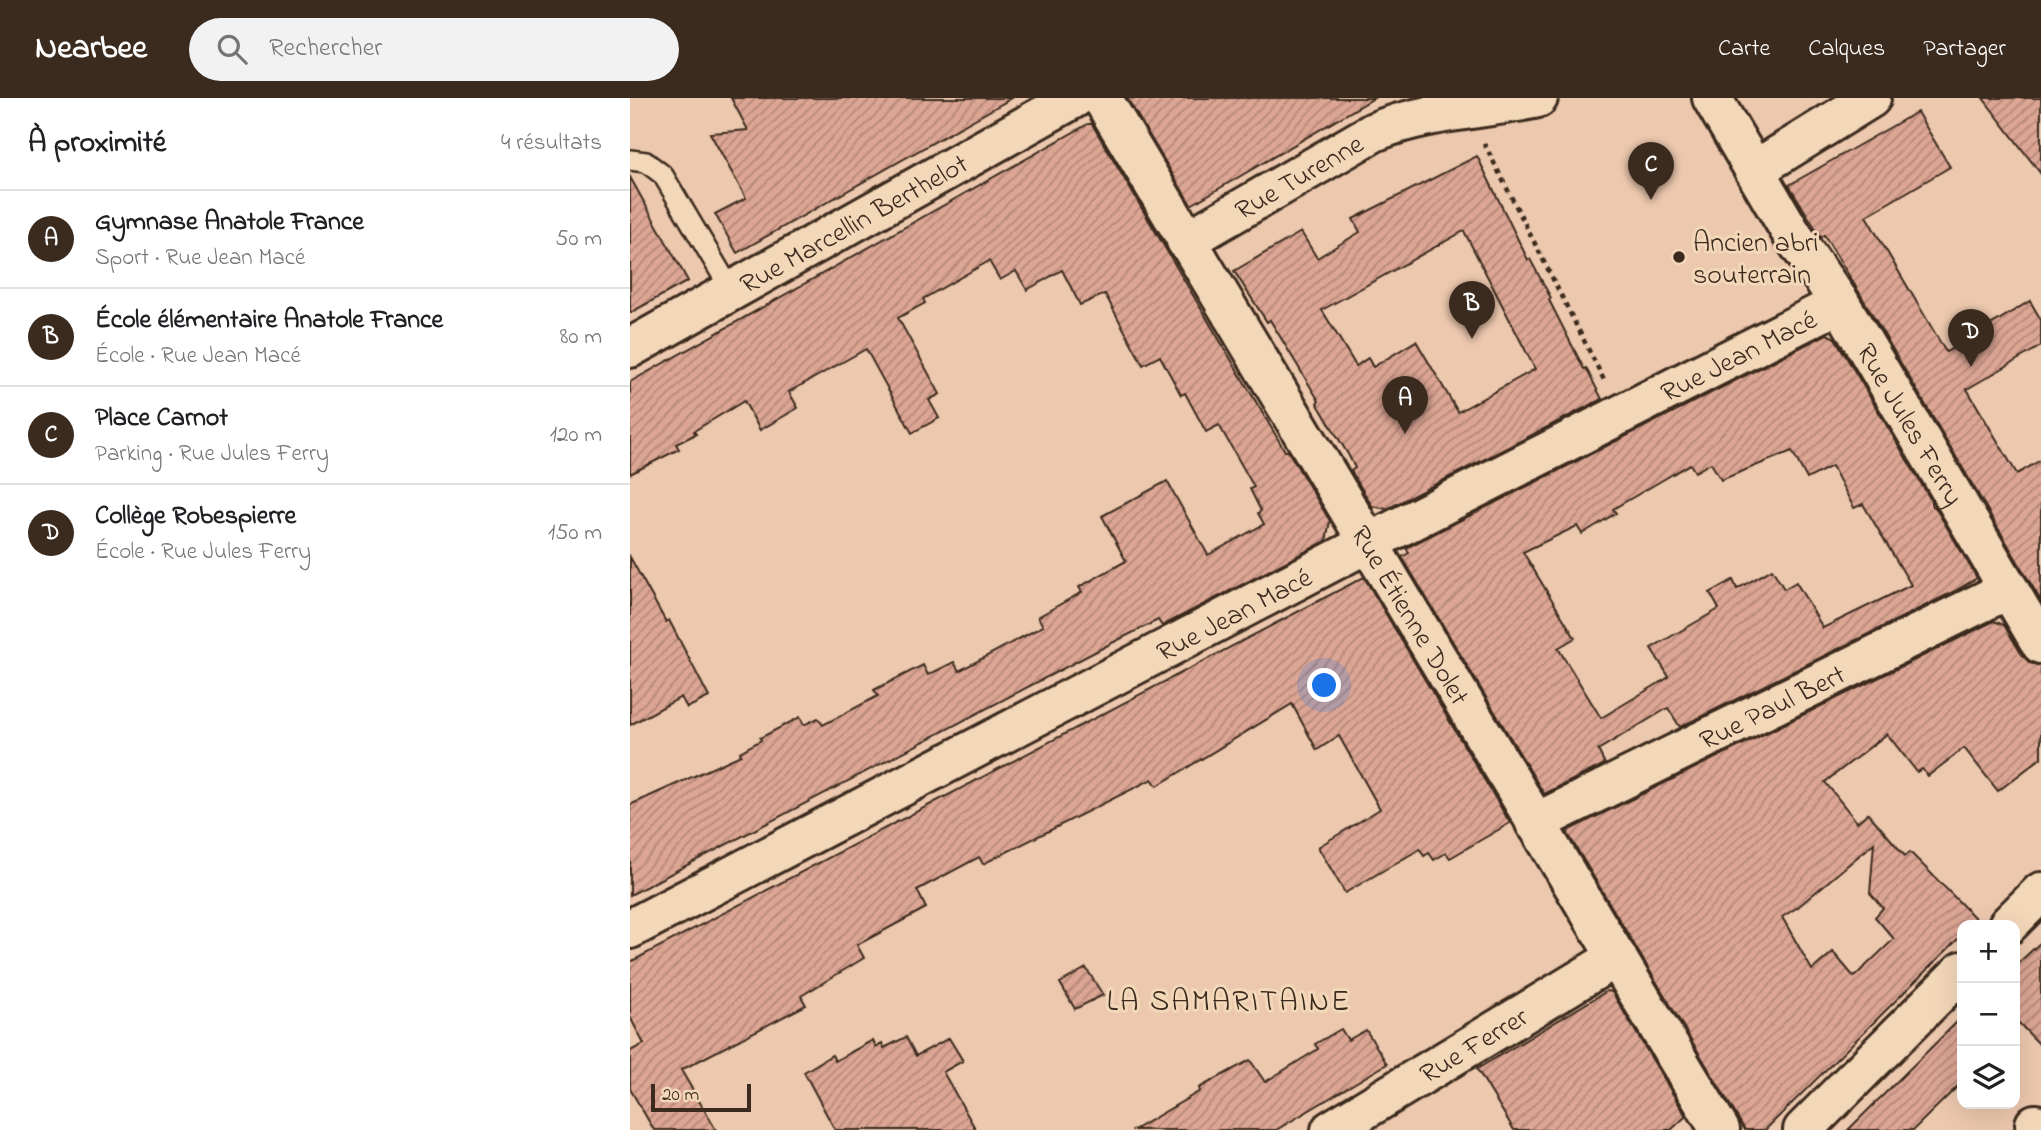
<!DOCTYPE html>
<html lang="fr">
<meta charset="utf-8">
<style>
:root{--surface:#fff;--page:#f2f2f2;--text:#202124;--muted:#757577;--line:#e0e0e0;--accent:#3b2a1e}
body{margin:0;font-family:"Indie Flower",sans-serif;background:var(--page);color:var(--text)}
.controls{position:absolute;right:21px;bottom:21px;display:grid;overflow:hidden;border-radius:14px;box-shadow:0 7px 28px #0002}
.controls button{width:63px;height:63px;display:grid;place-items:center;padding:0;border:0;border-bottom:2px solid var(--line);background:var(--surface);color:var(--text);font:35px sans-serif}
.scale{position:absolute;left:21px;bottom:18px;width:100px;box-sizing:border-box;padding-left:7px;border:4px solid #3b2a1e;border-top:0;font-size:19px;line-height:24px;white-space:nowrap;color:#3b2a1e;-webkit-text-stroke:5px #f3d7b9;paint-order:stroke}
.you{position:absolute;left:695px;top:588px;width:24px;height:24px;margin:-18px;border:5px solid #fff;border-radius:50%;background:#1a73e8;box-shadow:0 0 0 10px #1a73e833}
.badge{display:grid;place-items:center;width:46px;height:46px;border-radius:50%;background:var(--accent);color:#fff;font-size:23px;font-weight:700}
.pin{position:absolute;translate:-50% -58px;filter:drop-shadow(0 2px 4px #0008)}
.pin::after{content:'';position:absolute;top:37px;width:24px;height:21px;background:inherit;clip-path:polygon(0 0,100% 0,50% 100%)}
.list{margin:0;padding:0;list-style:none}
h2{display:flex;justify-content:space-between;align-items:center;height:91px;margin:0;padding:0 28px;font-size:30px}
h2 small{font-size:23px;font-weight:400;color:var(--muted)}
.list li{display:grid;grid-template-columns:46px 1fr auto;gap:21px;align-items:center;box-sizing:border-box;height:98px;padding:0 28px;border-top:2px solid var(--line)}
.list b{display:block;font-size:26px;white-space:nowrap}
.list p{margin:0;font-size:23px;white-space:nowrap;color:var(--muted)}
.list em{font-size:23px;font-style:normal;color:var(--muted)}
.icon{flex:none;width:38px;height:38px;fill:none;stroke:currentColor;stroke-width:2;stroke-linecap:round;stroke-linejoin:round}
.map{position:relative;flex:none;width:1411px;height:1032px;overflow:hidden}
header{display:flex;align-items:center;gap:42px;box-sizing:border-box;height:98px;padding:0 35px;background:var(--accent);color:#fff}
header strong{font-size:33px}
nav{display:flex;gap:38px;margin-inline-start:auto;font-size:24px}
.search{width:490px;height:63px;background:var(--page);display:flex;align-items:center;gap:18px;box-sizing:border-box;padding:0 24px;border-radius:38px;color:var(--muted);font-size:26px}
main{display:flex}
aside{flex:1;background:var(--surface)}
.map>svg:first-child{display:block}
</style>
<header>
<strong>Nearbee</strong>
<div class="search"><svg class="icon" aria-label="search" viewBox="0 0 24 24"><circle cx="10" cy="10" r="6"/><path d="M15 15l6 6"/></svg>Rechercher</div>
<nav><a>Carte</a><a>Calques</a><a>Partager</a></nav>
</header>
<main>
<aside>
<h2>À proximité<small>4 résultats</small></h2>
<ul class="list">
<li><span class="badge">A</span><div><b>Gymnase Anatole France</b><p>Sport · Rue Jean Macé</p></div><em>50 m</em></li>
<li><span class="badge">B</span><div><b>École élémentaire Anatole France</b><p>École · Rue Jean Macé</p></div><em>80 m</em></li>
<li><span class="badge">C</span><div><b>Place Carnot</b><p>Parking · Rue Jules Ferry</p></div><em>120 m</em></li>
<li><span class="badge">D</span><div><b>Collège Robespierre</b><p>École · Rue Jules Ferry</p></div><em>150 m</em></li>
</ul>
</aside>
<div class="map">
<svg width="1411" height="1032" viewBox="0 0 1411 1032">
<defs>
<pattern id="building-hatch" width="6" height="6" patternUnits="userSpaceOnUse" patternTransform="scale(1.75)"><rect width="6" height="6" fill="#dca594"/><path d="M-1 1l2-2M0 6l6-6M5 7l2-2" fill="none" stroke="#b48778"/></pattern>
</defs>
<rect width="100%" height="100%" fill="#ecc8ae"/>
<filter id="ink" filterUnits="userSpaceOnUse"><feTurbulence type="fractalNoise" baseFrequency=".0143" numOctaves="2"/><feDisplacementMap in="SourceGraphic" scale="14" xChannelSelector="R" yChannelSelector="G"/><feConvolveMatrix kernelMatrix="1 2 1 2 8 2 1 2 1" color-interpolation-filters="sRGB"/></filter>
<g filter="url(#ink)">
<g fill="url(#building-hatch)" stroke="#3b2a1e" stroke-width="2" fill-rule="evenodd">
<polygon points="101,0 382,0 107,155 85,116 116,100 80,35 118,32"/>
<polygon points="497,0 744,0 561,107"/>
<polygon points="1353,0 1411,0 1411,76"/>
<polygon points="1287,14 1320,69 1236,118 1316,254 1400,203 1411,222 1411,248 1337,291 1387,376 1411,362 1411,503 1229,194 1194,137 1191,139 1187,133 1159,87"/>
<polygon points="458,26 462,26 655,353 658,353 700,423 696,443 532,528 528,522 480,546 0,797 0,707 111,657 110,654 131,642 130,640 170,619 174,627 188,620 193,627 248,598 244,592 293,567 298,577 324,564 329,573 413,528 408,519 452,494 449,489 496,463 472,418 537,383 578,457 634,426 628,415 631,413 620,391 624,389 589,327 576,334 555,295 551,297 530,258 513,267 475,196 450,207 432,172 397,192 386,173 370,182 359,163 293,201 295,205 268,220 310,296 299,302 309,320 282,335 236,251 159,294 168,310 130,332 114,303 64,333 66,336 46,346 49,351 0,376 0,284"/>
<path d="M847 58 898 162 900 161 921 200 919 202 954 271 956 270 972 301 757 411 742 408 721 373 725 370 719 358 687 305 689 303 640 222 637 224 604 173 671 134 687 160 730 134 723 121ZM834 133 905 271 828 314 786 243 743 269 738 260 726 268 692 212Z"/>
<polygon points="0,79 58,183 0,215"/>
<path d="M1197 236 1205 240 1347 480 1325 493 1050 629 1038 610 968 652 975 666 914 696 772 459 779 455 776 450ZM1162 353 1177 381 1202 368 1224 410 1233 406 1281 487 1193 530 1166 484 1154 491 1142 471 1107 491 1103 482 1080 495 1089 511 1021 550 1039 579 971 620 928 550 945 540 893 454 947 428 952 436 986 415 983 411 1060 366 1065 374 1081 365 1091 382Z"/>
<polygon points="0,459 36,524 39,522 79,599 57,610 51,599 0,627"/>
<polygon points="734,479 880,725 820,760 816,755 804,762 799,755 794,758 790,751 715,795 688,749 750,711 709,638 687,652 662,606 527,688 522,681 353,766 349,759 287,792 296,810 227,847 234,860 171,898 176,907 51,972 86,1032 24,1032 0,991 0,953 14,946 0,919 0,864"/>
<path d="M1364 523 1374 527 1392 557 1400 565 1411 568V660L1368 693 1334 650 1298 678 1292 671 1287 674 1257 636 1195 684 1227 724 1238 715 1275 758 1280 754 1347 822 1342 827H1332V837L1135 1032H1115L938 736 939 732ZM1244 745 1240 795 1253 810 1245 819 1264 841 1224 879 1203 854 1182 872 1152 819 1168 809Z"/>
<polygon points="1411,844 1411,948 1385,921 1385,868"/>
<polygon points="456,870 473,897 445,911 430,885"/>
<polygon points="977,893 982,894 1056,1018 1041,1032 884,1032 847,971"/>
<polygon points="1332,919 1332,984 1283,1032 1218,1032"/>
<polygon points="711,931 718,942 736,932 757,966 646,1032 504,1032 570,993 569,990 620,962 635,984 688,951 685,946"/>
<polygon points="276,939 286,958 319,940 333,963 313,974 346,1032 205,1032 174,974 202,957 205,963 243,942 246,949 252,945 254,950"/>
</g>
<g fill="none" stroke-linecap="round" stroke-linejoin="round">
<defs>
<polyline id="service" points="0,62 16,64 33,77 101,192"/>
<g id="minor">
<path id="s1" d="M472 0 1090 1032"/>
<path id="s2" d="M1082 0 1163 138 1210 205 1411 546"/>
<polyline points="1125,72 1241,0"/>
<path id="s3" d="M556 143 744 34C797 12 853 12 908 0"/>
<path id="s4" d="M0 250 445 0"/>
<path id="s5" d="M905 725 1379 491"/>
<path id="s6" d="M0 831 738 445 1210 205"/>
<polyline points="1405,1026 1410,1032"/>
<path id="s7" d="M701 1032 987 859"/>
</g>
<g id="tertiary">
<polyline points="1378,827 1411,794"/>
<polyline points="1173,1032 1332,873"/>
</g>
</defs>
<use href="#service" stroke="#3b2a1e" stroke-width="24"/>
<use href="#minor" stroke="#3b2a1e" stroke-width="44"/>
<use href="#tertiary" stroke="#3b2a1e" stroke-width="44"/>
<polyline stroke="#3b2a1e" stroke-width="4.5" stroke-dasharray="5 5" stroke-linecap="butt" points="854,45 975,284"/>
<use href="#service" stroke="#f3d7b9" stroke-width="19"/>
<use href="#minor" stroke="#f3d7b9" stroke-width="38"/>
<use href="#tertiary" stroke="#f3d7b9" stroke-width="38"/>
</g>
</g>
<circle fill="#3b2a1e" stroke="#f3d7b9" stroke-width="2.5" cx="1049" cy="159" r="7"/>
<g text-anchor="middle" stroke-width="6" stroke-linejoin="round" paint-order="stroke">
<g font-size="28" fill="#3b2a1e" stroke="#f3d7b9">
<text dy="10" stroke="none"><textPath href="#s3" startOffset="130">Rue Turenne</textPath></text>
<text dy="10" stroke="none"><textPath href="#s4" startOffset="256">Rue Marcellin Berthelot</textPath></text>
<text dy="10" stroke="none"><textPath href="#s6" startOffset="1248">Rue Jean Macé</textPath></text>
<text dy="10" stroke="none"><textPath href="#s2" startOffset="382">Rue Jules Ferry</textPath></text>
<text dy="10" stroke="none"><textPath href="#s6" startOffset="681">Rue Jean Macé</textPath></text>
<text dy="10" stroke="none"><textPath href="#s1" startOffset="602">Rue Étienne Dolet</textPath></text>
<text dy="10" stroke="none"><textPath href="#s5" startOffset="264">Rue Paul Bert</textPath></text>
<text dy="10" stroke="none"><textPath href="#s7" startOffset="166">Rue Ferrer</textPath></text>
</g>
<g font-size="28" fill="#3b2a1e" stroke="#f3d7b9" text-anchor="start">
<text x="1063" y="153">Ancien abri<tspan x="1063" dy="32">souterrain</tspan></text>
</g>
<g font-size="30" letter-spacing="2" fill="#3b2a1e" stroke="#f3d7b9">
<text x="599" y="912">LA SAMARITAINE</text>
</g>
</g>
</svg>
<div class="controls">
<button>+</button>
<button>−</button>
<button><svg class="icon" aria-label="layers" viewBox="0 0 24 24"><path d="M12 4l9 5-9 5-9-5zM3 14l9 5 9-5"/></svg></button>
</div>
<div class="scale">20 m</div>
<div class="you"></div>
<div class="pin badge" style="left:775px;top:336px">A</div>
<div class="pin badge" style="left:842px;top:241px">B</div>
<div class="pin badge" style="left:1021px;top:102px">C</div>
<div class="pin badge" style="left:1341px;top:269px">D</div>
</div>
</main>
